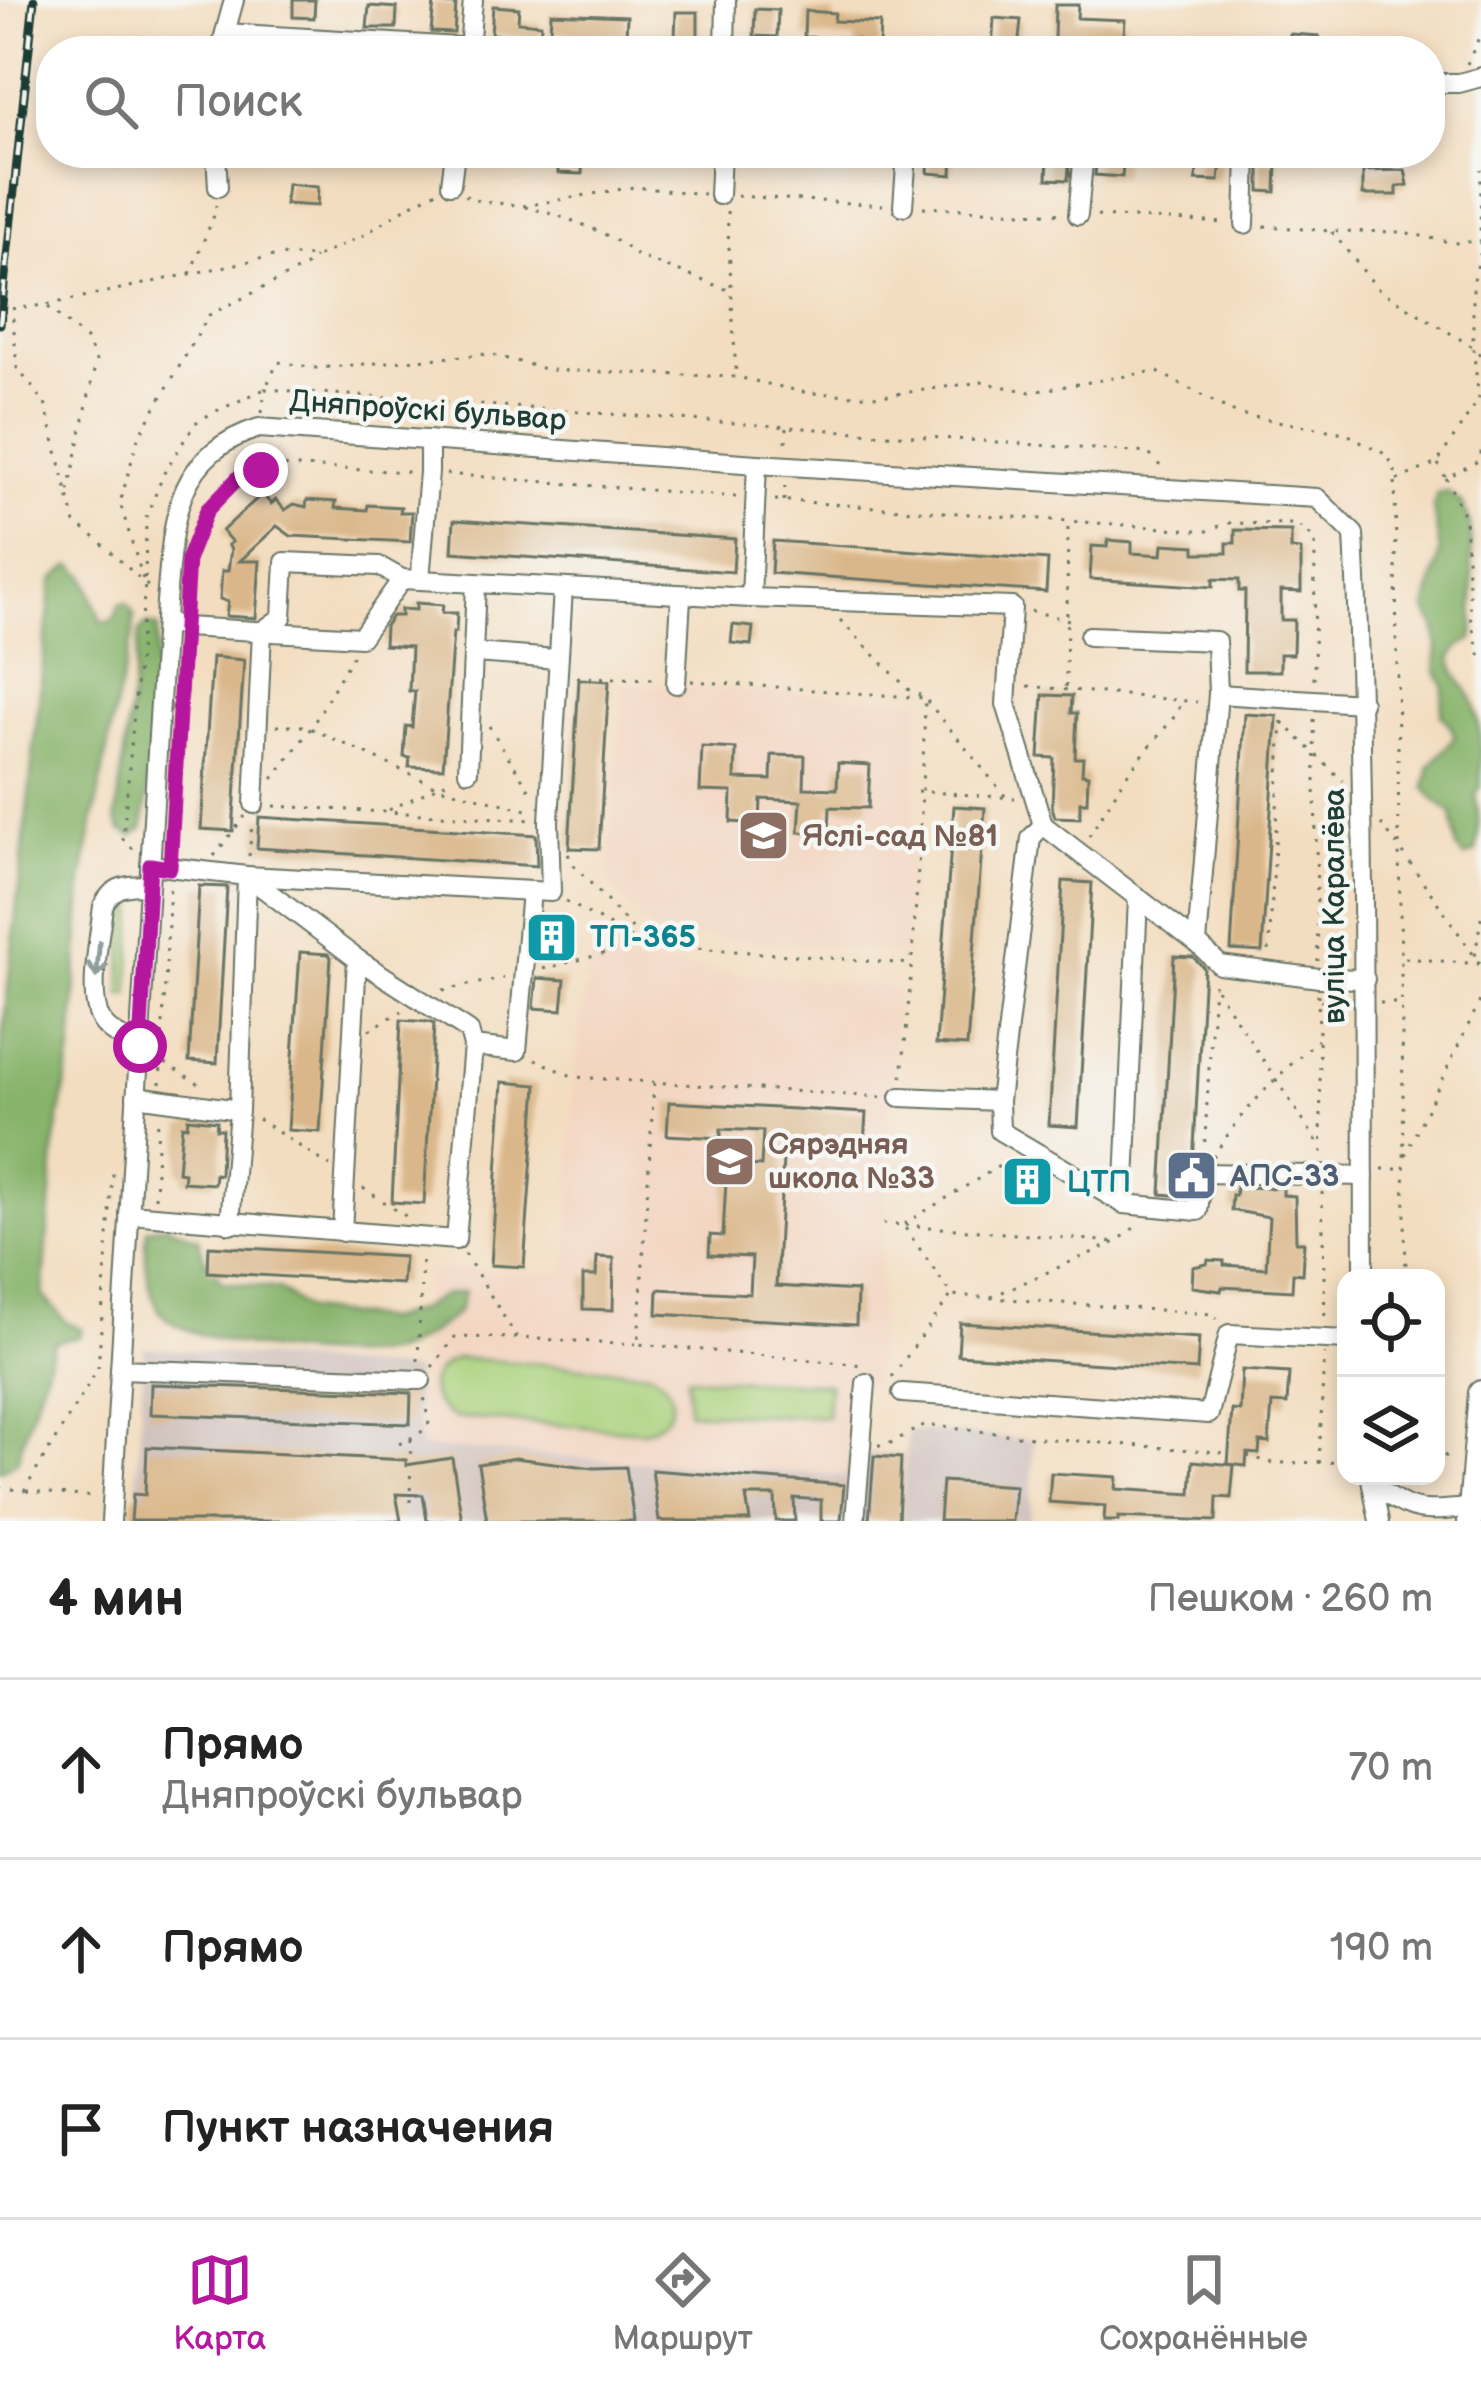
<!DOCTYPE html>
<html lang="ru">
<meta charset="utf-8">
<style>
:root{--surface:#fff;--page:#f6f6f6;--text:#222;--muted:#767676;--line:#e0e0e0;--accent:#b5179e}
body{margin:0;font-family:"Balsamiq Sans",sans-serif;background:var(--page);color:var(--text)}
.controls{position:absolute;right:36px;bottom:36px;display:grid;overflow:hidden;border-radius:24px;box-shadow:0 6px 18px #0003}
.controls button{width:108px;height:108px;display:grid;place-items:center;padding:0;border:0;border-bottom:3px solid var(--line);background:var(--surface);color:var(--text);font:60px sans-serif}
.stop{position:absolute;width:36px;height:36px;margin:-27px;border:9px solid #b5179e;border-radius:50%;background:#fff}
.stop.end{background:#b5179e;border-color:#fff;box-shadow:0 3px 12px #0008}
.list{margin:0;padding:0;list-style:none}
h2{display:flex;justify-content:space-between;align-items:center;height:156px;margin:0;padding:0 48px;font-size:51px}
h2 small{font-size:39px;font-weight:400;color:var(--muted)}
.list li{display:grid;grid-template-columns:78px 1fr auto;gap:36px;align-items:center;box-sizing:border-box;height:180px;padding:0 48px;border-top:3px solid var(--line)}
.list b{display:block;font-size:45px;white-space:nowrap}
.list p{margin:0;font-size:39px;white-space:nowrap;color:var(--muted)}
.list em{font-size:39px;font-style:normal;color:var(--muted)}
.icon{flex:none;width:66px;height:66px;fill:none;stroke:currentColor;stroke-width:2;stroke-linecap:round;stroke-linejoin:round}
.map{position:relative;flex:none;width:1481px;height:1521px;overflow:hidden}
.search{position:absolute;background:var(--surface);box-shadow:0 6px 18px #0003;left:36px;right:36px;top:36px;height:132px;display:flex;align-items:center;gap:30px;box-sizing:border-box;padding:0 42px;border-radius:48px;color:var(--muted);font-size:45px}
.sheet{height:696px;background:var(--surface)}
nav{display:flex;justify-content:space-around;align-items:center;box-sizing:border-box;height:168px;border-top:3px solid var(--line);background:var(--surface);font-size:33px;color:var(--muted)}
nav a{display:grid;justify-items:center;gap:6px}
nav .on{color:var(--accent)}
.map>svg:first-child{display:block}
</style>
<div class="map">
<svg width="1481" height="1521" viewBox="0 0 1481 1521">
<rect width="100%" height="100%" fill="#f6f6f2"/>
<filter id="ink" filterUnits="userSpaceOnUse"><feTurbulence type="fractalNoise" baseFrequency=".00833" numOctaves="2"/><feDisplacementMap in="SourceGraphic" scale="24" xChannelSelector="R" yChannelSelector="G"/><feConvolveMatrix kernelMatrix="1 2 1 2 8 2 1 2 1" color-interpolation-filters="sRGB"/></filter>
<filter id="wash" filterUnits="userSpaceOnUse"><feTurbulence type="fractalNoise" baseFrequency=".004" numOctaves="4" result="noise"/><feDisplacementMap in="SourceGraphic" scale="48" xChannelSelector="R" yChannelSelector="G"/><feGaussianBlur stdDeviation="2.7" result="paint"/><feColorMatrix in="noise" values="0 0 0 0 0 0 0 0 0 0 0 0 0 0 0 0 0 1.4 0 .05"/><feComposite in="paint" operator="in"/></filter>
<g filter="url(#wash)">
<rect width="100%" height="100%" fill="#f3ddc0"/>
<g fill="#f3d4bf">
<polygon points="623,683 920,700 907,952 651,933 608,881"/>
<polygon points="590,959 897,988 875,1382 857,1383 846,1476 419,1447 426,1268 567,1273 574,1077"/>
</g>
<g fill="#cfc0bb">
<polygon points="144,1347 414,1371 420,1447 846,1476 849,1453 904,1455 899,1521 135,1521"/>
<polygon points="908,1430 1034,1440 1030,1521 901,1521"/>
</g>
<g fill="#aad17b" stroke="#648758" stroke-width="3">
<polygon points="127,898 135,901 129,995 121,995"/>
<path d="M458 1358 650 1372C681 1388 677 1421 644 1431L455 1418C422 1403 424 1370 458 1358Z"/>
<polygon points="687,1377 829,1384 827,1417 688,1412"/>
</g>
<g fill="#87b36b" stroke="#537850" stroke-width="3">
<path d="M1447 492 1462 504 1470 522 1474 626 1473 639 1460 646 1451 658C1457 683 1463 681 1473 700 1481 724 1481 760 1481 787L1475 795C1479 814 1481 835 1475 853L1464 857 1457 849 1452 813 1435 801 1425 788 1430 766 1455 737 1450 725 1441 715 1444 685 1436 670 1438 648 1436 629 1426 609 1440 552 1433 507 1437 494Z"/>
<path d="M71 565 85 576 101 622 113 621 120 604 127 603 134 614 133 634 115 708 82 881 72 1051 55 1140 43 1296 67 1323 82 1329 79 1337 54 1342C43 1383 27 1421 17 1461L0 1471V1062L52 581Z"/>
<polygon points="147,624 158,627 146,808 143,828 132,836 120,830 116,818 140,630"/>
<path d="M165 1225 198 1238 204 1259 222 1282 279 1289 306 1310 386 1320 416 1311 444 1295 464 1292C463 1295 460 1307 459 1310 451 1321 411 1346 398 1350 357 1364 182 1348 159 1310 146 1286 144 1254 147 1229Z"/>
</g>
<g id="blocks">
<g fill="#dab78a">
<polygon points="293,0 315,0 314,18 293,17"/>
<polygon points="434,3 456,5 454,33 431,32"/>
<polygon points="1055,5 1078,5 1077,18 1125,20 1124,35 1190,43 1189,51 1100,48 1101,41 1054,39"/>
<polygon points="369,6 397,8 396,28 367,28"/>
<polygon points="493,6 519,8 518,22 541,24 540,38 491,34"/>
<polygon points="755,9 778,10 777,37 754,36"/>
<polygon points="805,11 835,13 834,21 880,23 879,49 855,48 856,39 804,37"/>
<polygon points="676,12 698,12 698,38 675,38"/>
<polygon points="551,13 627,16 626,37 550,32"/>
<polygon points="994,18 1021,20 1018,50 992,49"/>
<polygon points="1290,34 1319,36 1318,51 1290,51"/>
<polygon points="558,153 583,153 582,174 558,173"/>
<polygon points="929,153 953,153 952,175 928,173"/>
<polygon points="1048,153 1070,153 1068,180 1047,179"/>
<polygon points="1097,153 1124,154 1122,177 1095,175"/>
<polygon points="1198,160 1221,161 1219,181 1196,180"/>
<polygon points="1260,160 1277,161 1276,192 1260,191"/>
<polygon points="1405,170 1408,185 1397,187 1397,195 1363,195 1363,171"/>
<polygon points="287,184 318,187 317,206 285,204"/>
<polygon points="262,494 271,504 276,500 285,510 294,504 306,507 307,500 336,502 335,508 367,510 368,505 401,507 400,512 412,512 410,542 291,536 277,526 240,561 260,561 256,618 226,616 228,602 220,599 222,571 228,571 231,549 228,545 232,542 222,531"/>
<polygon points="454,520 735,539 733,572 452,552"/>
<polygon points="1235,530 1291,531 1291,549 1301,550 1301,592 1281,591 1281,620 1294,620 1293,654 1280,654 1280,671 1244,671 1245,591 1239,591 1239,580 1213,579 1213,587 1090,579 1092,546 1107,547 1108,540 1132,542 1132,553 1162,555 1163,544 1195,546 1195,553 1227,553 1227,543 1235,543"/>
<polygon points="773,541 1048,560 1046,592 771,573"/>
<polygon points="416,603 443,605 442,613 457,613 456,632 453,632 443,768 409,767 410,758 404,757 406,726 412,727 415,691 409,691 411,647 384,645 385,626 392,616 401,616 401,609 416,610"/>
<polygon points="733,625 753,627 751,645 731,643"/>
<polygon points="212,657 244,660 233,831 201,829"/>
<polygon points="579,679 609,681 599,849 569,848"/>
<polygon points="1043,695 1072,696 1071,713 1077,713 1075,758 1083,758 1082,774 1088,775 1087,802 1080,802 1080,818 1055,817 1052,807 1054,758 1039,757"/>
<polygon points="1245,714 1277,716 1262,952 1231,950"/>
<polygon points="702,747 736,749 735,779 771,780 772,755 805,756 804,788 837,789 838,763 870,765 868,808 830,807 829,833 799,832 801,801 761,799 760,824 731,822 732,792 700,791"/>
<polygon points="954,806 985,808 967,1046 936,1044"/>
<polygon points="259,817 536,835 537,866 257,848"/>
<polygon points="1063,881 1092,883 1078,1127 1049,1125"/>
<polygon points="199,886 227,887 217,1063 189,1061"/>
<polygon points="542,922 569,925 566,953 539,950"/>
<polygon points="300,952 328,954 331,957 320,1132 288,1130"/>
<polygon points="1174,956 1193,957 1204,968 1193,1165 1186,1196 1161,1194"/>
<polygon points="537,978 565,980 562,1010 534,1008"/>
<polygon points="401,1020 429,1022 434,1024 424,1204 392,1202"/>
<polygon points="503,1082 537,1085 524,1267 491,1265"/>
<polygon points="669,1102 866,1113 864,1145 784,1141 776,1286 857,1291 856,1325 657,1314 658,1289 750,1294 752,1257 709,1255 710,1235 723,1236 726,1180 717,1179 717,1163 761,1166 763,1131 721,1129 721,1138 667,1135"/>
<polygon points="188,1118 217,1121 216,1129 222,1129 220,1175 215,1174 214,1184 183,1182 184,1173 178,1172 182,1125 187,1126"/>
<polygon points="1015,1166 1033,1166 1043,1172 1042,1199 1014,1198"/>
<polygon points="1236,1187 1283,1188 1283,1195 1295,1196 1296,1242 1304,1242 1302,1274 1293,1273 1292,1291 1222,1287 1221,1291 1192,1287 1193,1267 1207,1264 1208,1260 1224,1261 1224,1265 1266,1268 1269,1217 1231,1210 1232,1195 1235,1196"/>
<polygon points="209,1246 404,1257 402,1284 208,1272"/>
<polygon points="597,1257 614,1258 613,1310 583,1309 583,1276 596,1276"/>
<polygon points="960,1323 1199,1338 1197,1370 958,1355"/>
<polygon points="1242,1370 1289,1373 1287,1404 1272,1403 1269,1443 1260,1442 1259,1454 1247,1453 1246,1466 1228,1464 1232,1410 1240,1411"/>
<polygon points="151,1384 411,1393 410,1424 150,1414"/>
<polygon points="147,1447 406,1460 406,1465 452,1458 462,1521 427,1521 423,1495 396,1494 401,1521 131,1521 133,1494 145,1495"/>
<polygon points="874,1456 901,1458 898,1521 869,1521"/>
<polygon points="515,1458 594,1468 626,1467 634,1521 487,1521 478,1464"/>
<polygon points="1193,1461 1234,1465 1231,1498 1217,1497 1216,1521 1118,1517 1118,1521 1104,1521 1105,1506 1049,1502 1051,1473 1117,1477 1116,1489 1191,1494"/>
<polygon points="652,1470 844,1485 841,1521 821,1521 821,1500 794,1498 795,1521 776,1521 775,1496 746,1496 750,1521 659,1521"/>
<polygon points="942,1481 1015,1486 1012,1521 939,1521"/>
</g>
</g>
</g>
<g filter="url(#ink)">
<use href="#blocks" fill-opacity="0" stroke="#697565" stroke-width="3"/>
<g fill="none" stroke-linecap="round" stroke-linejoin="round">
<defs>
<g id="minor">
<polyline points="225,33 529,51"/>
<polyline points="220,51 234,0"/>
<polyline points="469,51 473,0"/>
<polyline points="725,51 726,0"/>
<polyline points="1430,83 1459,83 1481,77"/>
<polyline points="216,153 218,187"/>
<polyline points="451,184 455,153"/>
<polyline points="719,195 721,153"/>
<polyline points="903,206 907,153"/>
<polyline points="1078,215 1084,153"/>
<polyline points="1245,224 1247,153"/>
<polyline points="429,440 429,472 420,580 751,598"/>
<polyline points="757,464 751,598 1012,607 1006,704 1043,825"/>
<polyline points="165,622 185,627 361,637 402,579"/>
<polyline points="1089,636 1216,641 1218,694"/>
<polyline points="474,653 557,659"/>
<polyline points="676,684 681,597"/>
<polyline points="468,771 476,584"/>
<polyline points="254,804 262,631 282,617 285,562 379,566 402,579 420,580"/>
<polyline points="150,865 247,876 551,892 549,821 563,589"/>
<polyline points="247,876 357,959 469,1031 473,1046 517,1051 531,891"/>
<polyline points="1197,943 1218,694 1362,703"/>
<path d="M140 1046C127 1040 109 1034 101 1020 87 996 100 935 103 906 113 885 127 885 149 885"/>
<polyline points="136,1096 239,1110"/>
<polyline points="900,1097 999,1101"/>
<polyline points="1364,1176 1203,1173 1198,1211 1124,1204 1000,1131 999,1101 1031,838 1043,825 1197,943 1220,965 1319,978 1365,979"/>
<polyline points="1124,1204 1138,898"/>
<polyline points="129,1214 456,1240 473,1046"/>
<polyline points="230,1224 239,1110 247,876"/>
<polyline points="342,1232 357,959"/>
<polyline points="120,1369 421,1380"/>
<polyline points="902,1393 1209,1414 1229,1334 1346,1340"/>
<polyline points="1371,1479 1379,1521"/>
<path d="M1372 1483C1418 1520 1424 1509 1478 1508"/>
<path d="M111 1521 166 602C173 524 172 455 259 428L757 464 1317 498 1354 534C1366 782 1363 1030 1364 1278"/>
<polyline points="855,1521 866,1383"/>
</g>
<polyline id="major" points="1470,1521 1481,1393"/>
</defs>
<use href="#minor" stroke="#697565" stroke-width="22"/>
<use href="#major" stroke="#697565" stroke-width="28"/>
<g stroke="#697565" stroke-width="3" stroke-dasharray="3 9" stroke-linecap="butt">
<polyline points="1467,64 1481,33"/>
<polyline points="465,195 473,200 523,206 634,187 704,194"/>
<polyline points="737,196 883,205"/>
<path d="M525 207C560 215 610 231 637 256L731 291"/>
<polyline points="923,207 1063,214"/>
<polyline points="727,211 736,375"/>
<polyline points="1097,216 1225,223"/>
<polyline points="1264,226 1331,231 1403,232 1453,243 1480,241 1481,169"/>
<polyline points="1332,232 1378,289 1473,347 1481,356"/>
<polyline points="190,274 215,213 216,205"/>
<polyline points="48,307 87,340 96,361 68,496"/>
<polyline points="0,310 46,305 278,255 317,257 366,234 408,206 437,191"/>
<polyline points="3,311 13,319 17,368 45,403 75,523 97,539 151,589"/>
<polyline points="262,413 265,389 1148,453 1164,470"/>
<polyline points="786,442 787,428"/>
<polyline points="260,447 261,467"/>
<polyline points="1438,464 1446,478 1480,460 1481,448"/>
<polyline points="446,474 736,497"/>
<polyline points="1446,478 1465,518 1470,616 1481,662"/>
<polyline points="1397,480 1437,463 1479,399 1473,347 1473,283 1480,256 1480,242"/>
<polyline points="775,500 1208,531 1226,523 1295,524 1308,532 1315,543 1314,685"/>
<polyline points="784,501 785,482"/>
<polyline points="189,557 207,510 241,475 274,466 413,472"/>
<polyline points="143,579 120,503 138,438 209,315 305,267 315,258"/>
<polyline points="186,611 188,566"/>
<polyline points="1031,611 1069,620"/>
<polyline points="840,620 909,690 920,695"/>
<polyline points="577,677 657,679"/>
<path d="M691 681 925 698C922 824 914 950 902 1077"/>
<polyline points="1028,686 1197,702"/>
<polyline points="1066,687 1068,523"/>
<polyline points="927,701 1006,797"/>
<polyline points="1314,719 1318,961"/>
<polyline points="1282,722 1343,781"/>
<polyline points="276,726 306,726 438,787 531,811"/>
<polyline points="489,726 532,794"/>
<polyline points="273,779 311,728 355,651"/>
<polyline points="917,791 1015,798"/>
<polyline points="274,806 534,820"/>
<polyline points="389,810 451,780"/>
<polyline points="1381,824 1399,847 1406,1278"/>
<polyline points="1089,836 1128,773 1179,711 1180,701"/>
<polyline points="133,849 123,839 145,584 146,518 164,473 195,423 212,413 265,389 278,362 316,368 489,354 549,370 737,377 808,393 881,396 981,382 1030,392 1156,371 1237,414 1345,433 1387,455 1395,469 1399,847 1480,964"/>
<polyline points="171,850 184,644"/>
<polyline points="568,854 574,865 644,942"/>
<polyline points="214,856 245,816"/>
<polyline points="249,856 252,824"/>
<polyline points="566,901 641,944 911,964"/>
<polyline points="1481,917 1475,957 1481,956"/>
<polyline points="1269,951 1282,721"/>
<polyline points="1405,958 1479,964"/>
<polyline points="543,969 638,945"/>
<polyline points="1216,989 1320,1146"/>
<polyline points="443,990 504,978"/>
<polyline points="1318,994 1322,1159"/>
<polyline points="1320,1001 1346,1002"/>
<polyline points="1380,1003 1400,1003"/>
<polyline points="369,1030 402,1011"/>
<polyline points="155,1057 203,1086"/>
<polyline points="535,1059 574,1077 881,1097"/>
<polyline points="654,1083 638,1344 864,1365"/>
<polyline points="160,1084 170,884"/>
<polyline points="258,1119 330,1166"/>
<polyline points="1204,1154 1214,984"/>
<polyline points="1405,1155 1481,999"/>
<path d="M1213 1157C1242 1110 1278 1075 1318 1040"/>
<polyline points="1382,1169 1403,1169"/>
<polyline points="363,1188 410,1219"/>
<polyline points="1322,1192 1325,1321"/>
<polyline points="155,1198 158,1118"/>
<polyline points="883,1224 903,1225 952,1295 1212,1314 1217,1319"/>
<polyline points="904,1224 1014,1157"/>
<polyline points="905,1225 1116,1242"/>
<polyline points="465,1254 517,1338 636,1344"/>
<polyline points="991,1297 1116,1242 1138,1225"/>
<polyline points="418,1361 422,1256"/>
<polyline points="432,1367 455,1337 516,1338"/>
<polyline points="98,1368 113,1172"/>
<polyline points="892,1377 950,1297"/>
<polyline points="399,1444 419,1434 429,1425 424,1396"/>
<polyline points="878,1445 887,1445 924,1425 1041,1438 1229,1453"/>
<polyline points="1436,1446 1447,1458"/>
<polyline points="1247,1456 1273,1463 1346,1462"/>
<polyline points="1319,1463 1324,1354"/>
<polyline points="0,1487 24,1491 97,1370"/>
<polyline points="26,1491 94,1497"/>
<polyline points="410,1502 411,1438"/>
</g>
<use href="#minor" stroke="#fff" stroke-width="18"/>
<use href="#major" stroke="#fff" stroke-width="24"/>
<defs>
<polyline id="rail" points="0,324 34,0"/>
</defs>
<use href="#rail" stroke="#1f3d34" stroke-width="9"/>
<use href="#rail" stroke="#f6f6f2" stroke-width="4.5" stroke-dasharray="14" stroke-linecap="butt"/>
</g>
<defs><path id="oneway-shaft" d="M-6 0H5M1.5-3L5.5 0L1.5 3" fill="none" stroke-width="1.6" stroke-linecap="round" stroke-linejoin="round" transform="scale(3)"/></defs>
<use stroke="#8f9e9a" href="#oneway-shaft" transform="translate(98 960) rotate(95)"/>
</g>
<g fill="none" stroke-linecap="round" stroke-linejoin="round" filter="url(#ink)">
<polyline stroke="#b5179e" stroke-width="15" points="140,1046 150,865 170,868 188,558 207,510 241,475 261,470"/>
</g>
<defs>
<symbol id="school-square" viewBox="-11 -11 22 22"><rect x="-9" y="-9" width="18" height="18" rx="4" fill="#8d6e63" stroke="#f6f6f2"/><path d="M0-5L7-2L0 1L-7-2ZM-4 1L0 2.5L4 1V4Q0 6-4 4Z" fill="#fff"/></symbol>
<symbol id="building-square" viewBox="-11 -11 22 22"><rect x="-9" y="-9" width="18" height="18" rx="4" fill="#0f9aa8" stroke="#f6f6f2"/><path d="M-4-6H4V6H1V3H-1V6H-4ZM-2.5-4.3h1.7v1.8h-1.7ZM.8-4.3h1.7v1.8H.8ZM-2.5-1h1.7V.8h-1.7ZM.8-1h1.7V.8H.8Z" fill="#fff"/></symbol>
<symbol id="civic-square" viewBox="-11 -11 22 22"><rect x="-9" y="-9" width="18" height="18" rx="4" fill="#5c6f8a" stroke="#f6f6f2"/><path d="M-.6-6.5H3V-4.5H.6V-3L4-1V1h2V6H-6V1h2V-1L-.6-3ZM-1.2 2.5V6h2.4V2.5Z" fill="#fff"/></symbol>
</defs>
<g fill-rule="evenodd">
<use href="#school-square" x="734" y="806" width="59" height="59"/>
<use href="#building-square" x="522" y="908" width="59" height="59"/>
<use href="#school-square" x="700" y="1132" width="59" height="59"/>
<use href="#civic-square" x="1162" y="1146" width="59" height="59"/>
<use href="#building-square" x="998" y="1152" width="59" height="59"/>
</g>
<g text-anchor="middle" stroke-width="9" stroke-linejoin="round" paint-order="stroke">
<g font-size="30" fill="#1f3d34" stroke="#f6f6f2">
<text transform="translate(428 410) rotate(4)" y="10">Дняпроўскі бульвар</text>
<text transform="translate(1334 906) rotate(-90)" y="10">вуліца Каралёва</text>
</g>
<g font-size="30" font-weight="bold" fill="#785e54" stroke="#f6f6f2" text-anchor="start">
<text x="802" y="846">Яслі-сад №81</text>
<text x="768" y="1154">Сярэдняя<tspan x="768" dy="34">школа №33</tspan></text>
</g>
<g font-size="30" font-weight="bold" fill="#0d838f" stroke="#f6f6f2" text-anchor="start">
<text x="590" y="947">ТП-365</text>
<text x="1067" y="1192">ЦТП</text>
</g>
<g font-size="30" font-weight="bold" fill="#4e5e75" stroke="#f6f6f2" text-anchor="start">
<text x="1230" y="1186">АПС-33</text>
</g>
</g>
</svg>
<div class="controls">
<button><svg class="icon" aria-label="locate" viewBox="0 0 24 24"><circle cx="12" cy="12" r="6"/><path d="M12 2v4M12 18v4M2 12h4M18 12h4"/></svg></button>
<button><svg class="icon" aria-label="layers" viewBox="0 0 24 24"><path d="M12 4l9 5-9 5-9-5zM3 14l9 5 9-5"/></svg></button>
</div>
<div class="stop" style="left:140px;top:1046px"></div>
<div class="stop end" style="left:261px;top:470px"></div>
<div class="search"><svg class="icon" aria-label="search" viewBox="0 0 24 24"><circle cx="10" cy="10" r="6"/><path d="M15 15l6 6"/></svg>Поиск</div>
</div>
<section class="sheet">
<h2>4 мин<small>Пешком · 260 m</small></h2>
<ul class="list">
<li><svg class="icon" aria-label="ahead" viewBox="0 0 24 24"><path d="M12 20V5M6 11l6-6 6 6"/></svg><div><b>Прямо</b><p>Дняпроўскі бульвар</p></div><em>70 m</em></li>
<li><svg class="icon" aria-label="ahead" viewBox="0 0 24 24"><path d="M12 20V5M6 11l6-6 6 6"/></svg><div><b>Прямо</b></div><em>190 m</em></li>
<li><svg class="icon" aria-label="arrive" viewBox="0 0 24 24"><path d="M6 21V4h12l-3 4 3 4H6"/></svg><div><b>Пункт назначения</b></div></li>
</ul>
</section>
<nav>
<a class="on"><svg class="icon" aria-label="map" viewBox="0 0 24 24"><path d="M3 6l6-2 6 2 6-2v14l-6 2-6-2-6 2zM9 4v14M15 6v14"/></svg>Карта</a>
<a><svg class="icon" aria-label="directions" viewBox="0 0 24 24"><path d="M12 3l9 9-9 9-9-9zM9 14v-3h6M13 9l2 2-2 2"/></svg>Маршрут</a>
<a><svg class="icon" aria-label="saved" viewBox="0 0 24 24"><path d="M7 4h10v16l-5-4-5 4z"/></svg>Сохранённые</a>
</nav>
